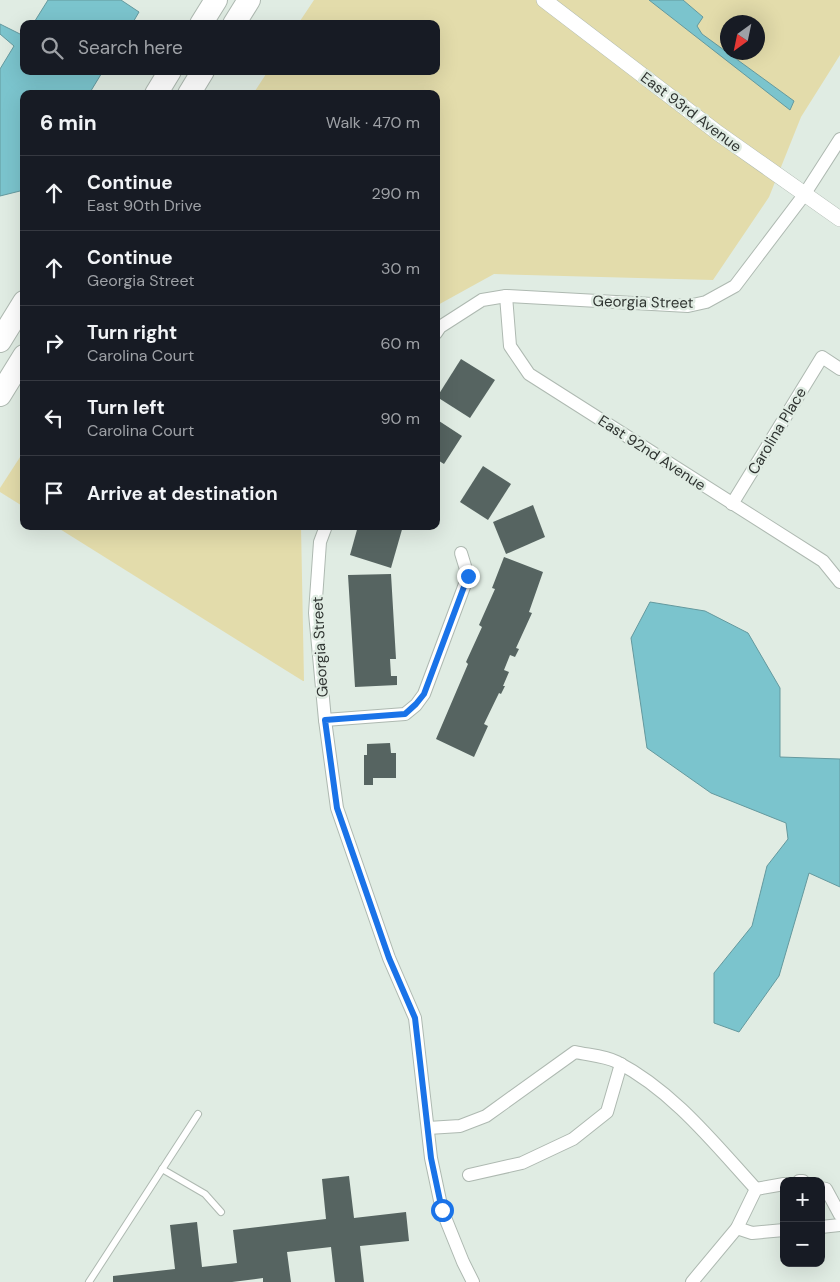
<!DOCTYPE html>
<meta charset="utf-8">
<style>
:root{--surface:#171b24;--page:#242831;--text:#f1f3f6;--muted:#9ea1a6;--line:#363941}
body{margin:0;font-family:"DM Sans",sans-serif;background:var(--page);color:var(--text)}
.controls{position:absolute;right:15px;bottom:15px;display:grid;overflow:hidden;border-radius:10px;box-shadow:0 5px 20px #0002}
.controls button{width:45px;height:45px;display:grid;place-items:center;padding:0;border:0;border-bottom:1px solid var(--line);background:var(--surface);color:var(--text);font:25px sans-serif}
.compass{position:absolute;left:720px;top:15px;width:45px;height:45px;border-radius:50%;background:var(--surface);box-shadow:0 5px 20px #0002;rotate:213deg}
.stop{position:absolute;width:15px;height:15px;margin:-11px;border:4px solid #1a73e8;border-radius:50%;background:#fff}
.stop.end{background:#1a73e8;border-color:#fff;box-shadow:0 1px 5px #0008}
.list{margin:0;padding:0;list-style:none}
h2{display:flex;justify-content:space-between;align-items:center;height:65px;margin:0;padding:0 20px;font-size:21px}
h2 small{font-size:16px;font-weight:400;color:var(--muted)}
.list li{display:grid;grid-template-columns:32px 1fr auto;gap:15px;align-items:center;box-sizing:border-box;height:75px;padding:0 20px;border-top:1px solid var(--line)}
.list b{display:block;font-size:19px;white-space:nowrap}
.list p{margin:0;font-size:16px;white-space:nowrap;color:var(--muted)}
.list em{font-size:16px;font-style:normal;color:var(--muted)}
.icon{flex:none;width:28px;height:28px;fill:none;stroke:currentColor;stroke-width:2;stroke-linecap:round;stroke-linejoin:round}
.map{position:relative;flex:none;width:840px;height:1282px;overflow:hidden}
.search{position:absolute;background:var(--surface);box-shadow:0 5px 20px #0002;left:20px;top:20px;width:420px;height:55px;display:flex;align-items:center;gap:12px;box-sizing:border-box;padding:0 18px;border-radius:10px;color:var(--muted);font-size:19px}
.panel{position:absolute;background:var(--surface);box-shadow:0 5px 20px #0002;left:20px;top:90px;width:420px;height:440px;border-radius:10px}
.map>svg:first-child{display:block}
</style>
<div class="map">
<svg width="840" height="1282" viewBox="0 0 840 1282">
<rect width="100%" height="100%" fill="#e0ece3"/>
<g fill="#e3dcab" fill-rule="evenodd">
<path d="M314 0H840V55L801 117 769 197 713 280 494 274 436 306V94H253L268 71H436V24H298ZM728 22H758V52H728Z"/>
<polygon points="24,451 24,507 0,492 0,488"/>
<polygon points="55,526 301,526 304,681 303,681"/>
</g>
<g fill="#7bc4cd" stroke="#64999e">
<polygon points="48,0 121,0 139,12 132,24 33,24"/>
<polygon points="649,0 683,0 703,17 697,26 702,34 794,101 790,110"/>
<polygon points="0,24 24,36 24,71 103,71 89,94 24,94 24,190 0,196 0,69 14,46 0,34"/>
<polygon points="650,602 705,611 748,633 780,688 780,757 840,759 840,887 809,873 779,976 739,1032 714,1023 714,973 752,926 767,866 788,839 786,823 711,793 647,748 631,638"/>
</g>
<g fill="#566461">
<polygon points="461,359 495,380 470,418 437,397"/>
<polygon points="436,419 462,436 444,464 436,459"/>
<polygon points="483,466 511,484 488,520 460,502"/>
<polygon points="533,505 545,537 506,554 493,522"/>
<polygon points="358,526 403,526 391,568 350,555"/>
<polygon points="504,557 543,572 529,612 532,613 516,648 519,649 515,657 510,655 504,670 509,672 503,686 505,686 501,694 499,693 484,724 488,726 474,757 436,739 468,664 466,662 482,627 479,625 495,589 492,588"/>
<polygon points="391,574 396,659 390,659 391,676 397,676 397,685 355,687 348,575"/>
<polygon points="390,743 391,753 396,753 396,778 373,778 373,785 364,785 364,755 367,755 367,744"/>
<polygon points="349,1176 354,1218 406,1212 409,1241 360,1246 364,1282 335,1282 331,1247 287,1252 291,1282 263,1282 263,1278 232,1282 113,1282 113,1276 175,1269 170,1225 197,1222 202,1267 237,1263 233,1230 326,1219 322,1179"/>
</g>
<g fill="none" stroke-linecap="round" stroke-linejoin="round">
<defs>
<g id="service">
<polyline points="162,1169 205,1194 221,1212"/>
<polyline points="89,1282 198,1114"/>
</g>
<g id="minor">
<polyline points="506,296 510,346 529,374 823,561 840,582"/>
<polyline points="436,333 440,327 482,300 506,296 688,306 706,302 735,286 804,195 840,139"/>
<polyline points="732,504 822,357 840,369"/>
<polyline points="326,526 320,542 315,613 325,720 337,808 389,958 415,1018 431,1158 442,1210 463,1262 473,1282"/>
<polyline points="325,720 405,714 416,705 424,694 468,576 461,553"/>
<path d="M428 1128 460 1126 486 1116 575 1052C588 1055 605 1056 617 1062 673 1091 714 1143 756 1189"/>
<polyline points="469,1175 522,1163 573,1139 607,1112 621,1064"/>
<polyline points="799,1181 803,1181"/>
<polyline points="821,1188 826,1189 840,1215"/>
<polyline points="821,1227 840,1225"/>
<polyline points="737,1228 752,1233 784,1230"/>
<polyline points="692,1282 737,1228 756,1189 784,1184"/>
</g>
<polyline id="tertiary" points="544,0 718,133 840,219"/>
<g id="motorway">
<polyline points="201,24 216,0"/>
<polyline points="234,24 249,0"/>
<polyline points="156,94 170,71"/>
<polyline points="189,94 203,71"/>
<polyline points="0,341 24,302"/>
<polyline points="0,395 24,356"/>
</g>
</defs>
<use href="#service" stroke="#aeb9b1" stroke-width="8"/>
<use href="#minor" stroke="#aeb9b1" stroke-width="14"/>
<use href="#tertiary" stroke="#aeb9b1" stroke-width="16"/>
<use href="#motorway" stroke="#aeb9b1" stroke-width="24"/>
<use href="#service" stroke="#fff" stroke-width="6"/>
<use href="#minor" stroke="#fff" stroke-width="12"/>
<use href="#tertiary" stroke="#fff" stroke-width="15"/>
<use href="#motorway" stroke="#fff" stroke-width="22"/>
</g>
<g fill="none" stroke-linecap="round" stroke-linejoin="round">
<polyline stroke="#1a73e8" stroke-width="6" points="442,1210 431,1158 415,1018 389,958 337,808 325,720 405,714 416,704 424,694 468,576"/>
</g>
<g text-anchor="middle" stroke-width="5" stroke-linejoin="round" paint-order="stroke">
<g font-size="15" fill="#2f3431" stroke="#e0ece3">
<text transform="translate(691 112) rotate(37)" y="5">East 93rd Avenue</text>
<text transform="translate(643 302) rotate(1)" y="5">Georgia Street</text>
<text transform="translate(777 431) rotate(-59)" y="5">Carolina Place</text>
<text transform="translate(652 453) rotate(33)" y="5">East 92nd Avenue</text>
<text transform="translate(320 647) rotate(-93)" y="5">Georgia Street</text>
</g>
</g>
</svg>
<div class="controls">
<button>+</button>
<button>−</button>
</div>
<svg class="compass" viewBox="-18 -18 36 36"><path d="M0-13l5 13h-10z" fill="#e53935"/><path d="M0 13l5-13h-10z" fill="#9ea1a6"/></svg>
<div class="stop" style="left:442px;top:1210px"></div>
<div class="stop end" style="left:468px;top:576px"></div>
<div class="search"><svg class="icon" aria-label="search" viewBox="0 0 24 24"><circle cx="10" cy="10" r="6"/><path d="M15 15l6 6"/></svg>Search here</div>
<section class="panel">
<h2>6 min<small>Walk · 470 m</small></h2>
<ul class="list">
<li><svg class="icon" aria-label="ahead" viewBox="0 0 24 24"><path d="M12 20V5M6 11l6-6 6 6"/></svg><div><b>Continue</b><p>East 90th Drive</p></div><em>290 m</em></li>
<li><svg class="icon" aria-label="ahead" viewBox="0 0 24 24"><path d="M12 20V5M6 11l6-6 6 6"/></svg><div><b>Continue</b><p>Georgia Street</p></div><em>30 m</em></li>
<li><svg class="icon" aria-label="right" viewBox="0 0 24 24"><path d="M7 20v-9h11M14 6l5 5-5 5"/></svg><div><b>Turn right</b><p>Carolina Court</p></div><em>60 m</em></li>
<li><svg class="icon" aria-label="left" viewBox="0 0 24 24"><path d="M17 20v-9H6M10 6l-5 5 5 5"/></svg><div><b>Turn left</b><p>Carolina Court</p></div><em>90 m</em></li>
<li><svg class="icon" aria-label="arrive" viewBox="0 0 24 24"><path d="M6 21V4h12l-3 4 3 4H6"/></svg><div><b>Arrive at destination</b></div></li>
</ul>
</section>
</div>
